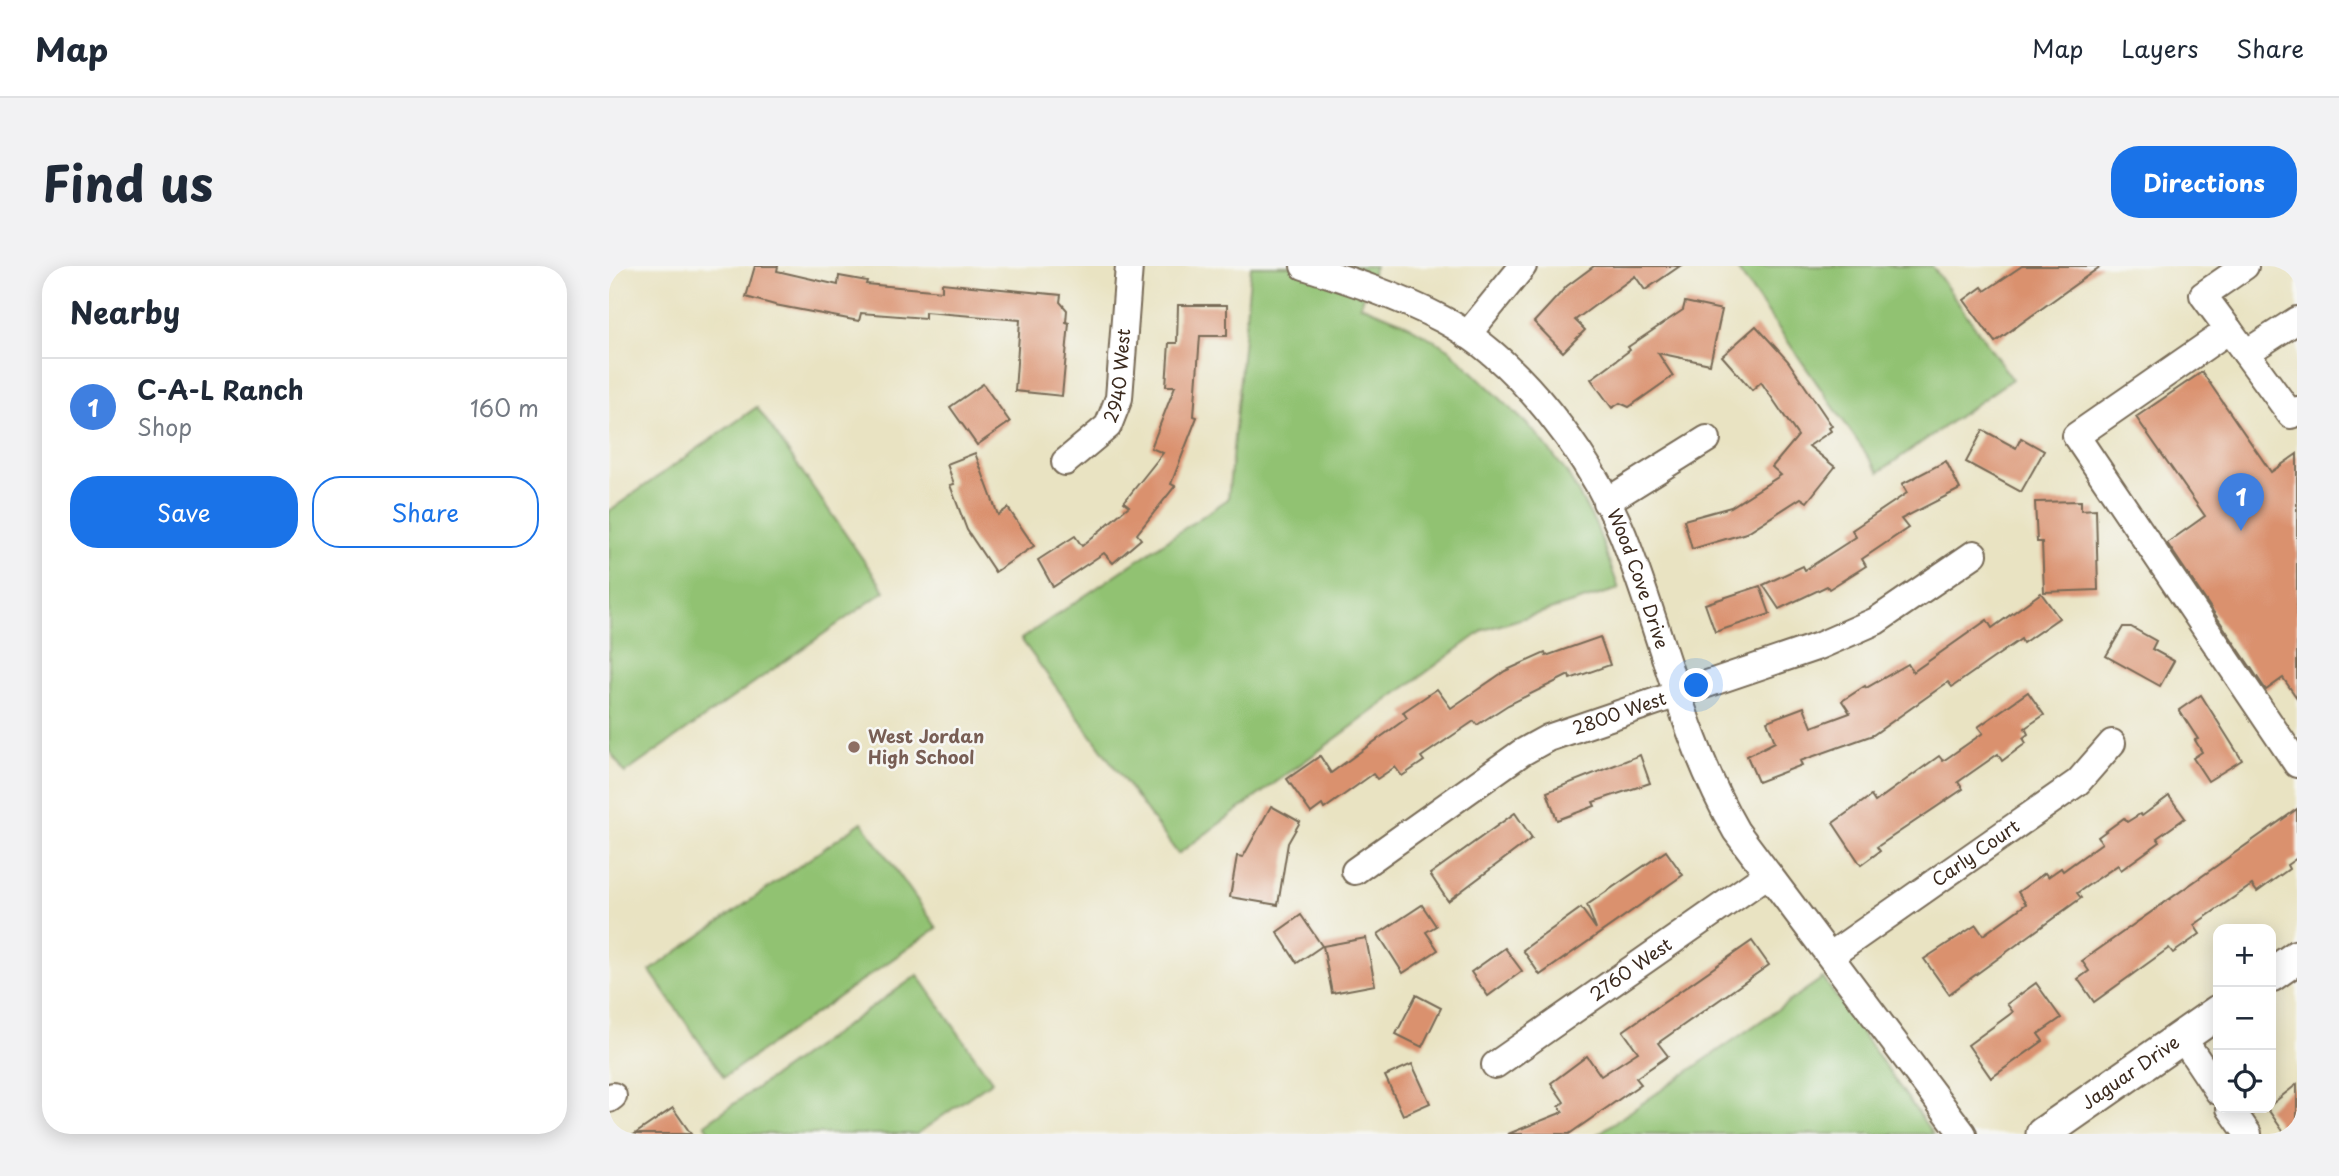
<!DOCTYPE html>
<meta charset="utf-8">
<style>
:root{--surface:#fff;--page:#f2f2f3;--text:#1f2937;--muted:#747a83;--line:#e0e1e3;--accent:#1a73e8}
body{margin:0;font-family:"Playpen Sans",sans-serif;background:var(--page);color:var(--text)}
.controls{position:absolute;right:21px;bottom:21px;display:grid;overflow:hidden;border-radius:14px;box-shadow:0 4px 18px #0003}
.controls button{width:63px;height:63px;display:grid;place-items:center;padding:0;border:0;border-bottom:2px solid var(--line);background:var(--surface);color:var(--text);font:35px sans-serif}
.you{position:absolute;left:1088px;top:420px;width:24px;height:24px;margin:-18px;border:5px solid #fff;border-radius:50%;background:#1a73e8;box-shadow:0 0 0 10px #1a73e833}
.badge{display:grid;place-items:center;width:46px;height:46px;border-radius:50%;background:var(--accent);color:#fff;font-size:23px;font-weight:700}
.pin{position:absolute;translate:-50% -58px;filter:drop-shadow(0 2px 4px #0008)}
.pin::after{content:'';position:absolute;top:37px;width:24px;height:21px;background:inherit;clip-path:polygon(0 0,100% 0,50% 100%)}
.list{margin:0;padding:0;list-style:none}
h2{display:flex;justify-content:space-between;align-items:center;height:91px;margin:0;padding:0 28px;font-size:30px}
h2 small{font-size:23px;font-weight:400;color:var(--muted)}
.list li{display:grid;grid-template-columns:46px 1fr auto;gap:21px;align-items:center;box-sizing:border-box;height:98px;padding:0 28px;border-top:2px solid var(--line)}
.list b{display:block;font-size:26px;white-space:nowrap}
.list p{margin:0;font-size:23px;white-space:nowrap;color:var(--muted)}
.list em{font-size:23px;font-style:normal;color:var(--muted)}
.actions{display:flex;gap:14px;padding:21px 28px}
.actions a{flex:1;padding:16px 0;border:2px solid var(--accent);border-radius:28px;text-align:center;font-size:24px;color:var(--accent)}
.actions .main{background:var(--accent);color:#fff}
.icon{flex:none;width:38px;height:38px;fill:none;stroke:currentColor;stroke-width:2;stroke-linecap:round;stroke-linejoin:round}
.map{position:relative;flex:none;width:1688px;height:868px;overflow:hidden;border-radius:28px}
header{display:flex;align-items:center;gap:42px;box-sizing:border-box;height:98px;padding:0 35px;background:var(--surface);border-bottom:2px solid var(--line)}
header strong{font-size:33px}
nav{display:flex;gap:38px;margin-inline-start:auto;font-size:24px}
.intro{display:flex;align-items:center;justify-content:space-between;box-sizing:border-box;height:168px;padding:0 42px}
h1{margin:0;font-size:49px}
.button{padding:18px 32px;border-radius:28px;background:var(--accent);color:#fff;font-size:24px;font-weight:700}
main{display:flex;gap:42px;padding:0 42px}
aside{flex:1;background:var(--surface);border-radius:28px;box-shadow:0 4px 18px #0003}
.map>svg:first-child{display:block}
</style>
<header>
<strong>Map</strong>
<nav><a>Map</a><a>Layers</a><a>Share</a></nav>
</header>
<div class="intro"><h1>Find us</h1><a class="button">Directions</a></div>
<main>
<aside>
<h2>Nearby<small></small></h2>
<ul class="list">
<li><span class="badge" style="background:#3f7fe0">1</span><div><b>C-A-L Ranch</b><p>Shop</p></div><em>160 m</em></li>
</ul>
<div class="actions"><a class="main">Save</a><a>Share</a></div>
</aside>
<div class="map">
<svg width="1688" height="868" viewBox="0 0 1688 868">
<rect width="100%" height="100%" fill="#f6f6f2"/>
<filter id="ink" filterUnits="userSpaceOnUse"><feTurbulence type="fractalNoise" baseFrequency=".0143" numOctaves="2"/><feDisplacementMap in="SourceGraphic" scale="14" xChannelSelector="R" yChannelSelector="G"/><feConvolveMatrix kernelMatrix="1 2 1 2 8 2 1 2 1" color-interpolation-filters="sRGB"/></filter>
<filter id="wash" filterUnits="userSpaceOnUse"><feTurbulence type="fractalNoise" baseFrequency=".00686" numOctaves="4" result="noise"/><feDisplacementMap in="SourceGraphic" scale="28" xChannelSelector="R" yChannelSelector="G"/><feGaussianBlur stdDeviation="1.57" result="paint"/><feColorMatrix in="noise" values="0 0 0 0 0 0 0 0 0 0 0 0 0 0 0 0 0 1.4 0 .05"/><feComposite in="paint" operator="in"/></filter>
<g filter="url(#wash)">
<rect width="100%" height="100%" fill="#e9e3c2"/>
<g fill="#91c272" stroke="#667648" stroke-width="2">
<polygon points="642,0 766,0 751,39 791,55 840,83 927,167 958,207 987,259 1010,323 875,364 569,588 412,373 619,233"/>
<polygon points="1126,0 1323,0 1403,113 1270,206"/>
<polygon points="148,141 276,325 16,507 0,484 0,245"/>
<polygon points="253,556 328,662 115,811 41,705"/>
<polygon points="309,709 383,815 308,868 103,868 96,858"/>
<polygon points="1214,712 1324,868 989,868"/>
</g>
<g id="blocks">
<g fill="#da916e">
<polygon points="146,0 169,0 168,5 229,19 230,10 258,15 257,18 333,25 333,17 452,29 451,36 458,44 457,56 460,57 453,130 406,125 411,54 316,46 316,52 252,47 250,55 166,39 137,31"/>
<polygon points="985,0 1071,0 1036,24 1026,10 966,54 976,64 954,86 925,56 958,20"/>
<polygon points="1413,0 1492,0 1386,76 1355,34 1373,21 1376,25"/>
<polygon points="1076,36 1113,44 1101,98 1049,87 1064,110 1020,141 1011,137 1003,142 982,113 1021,84 1019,81 1074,44"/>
<polygon points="569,39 618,39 618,70 591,70 585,150 588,151 562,218 566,220 528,268 532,273 504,297 495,287 444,321 429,294 466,270 473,280 520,240 515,236 554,187 542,182 566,120 557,120 560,77 568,77"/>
<polygon points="1147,60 1179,95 1223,160 1220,162 1222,165 1200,180 1226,201 1198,236 1192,232 1137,267 1083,283 1075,254 1122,241 1172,209 1163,201 1189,170 1152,116 1143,124 1113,90"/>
<polygon points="1593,106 1662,206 1688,188 1688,432 1674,412 1657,424 1558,277 1596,250 1527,151"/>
<polygon points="374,118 401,156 368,179 341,141"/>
<polygon points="1374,164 1407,182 1412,172 1435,185 1412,226 1357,196"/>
<polygon points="366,187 389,249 399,242 425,280 386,306 358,264 341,219 345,218 338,198"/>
<polygon points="1337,195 1351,223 1292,253 1299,262 1253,293 1257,300 1220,323 1218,320 1170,343 1154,319 1194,300 1196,304 1247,271 1243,264 1298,227 1293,218"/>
<polygon points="1472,235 1472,244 1487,243 1489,324 1435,326 1433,276 1428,276 1426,236"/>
<polygon points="1151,320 1161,348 1106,366 1096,338"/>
<polygon points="1432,327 1450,352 1414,377 1412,373 1343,421 1339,416 1264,469 1191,495 1193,499 1149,516 1138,490 1166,476 1158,455 1195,441 1203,461 1241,447 1233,435 1256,420 1257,422 1299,398 1304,406 1378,354 1383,362"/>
<polygon points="1514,361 1522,361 1547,375 1543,383 1565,395 1551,420 1497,390"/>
<polygon points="991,371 1001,399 961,413 960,409 899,439 868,459 865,455 812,491 815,495 793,510 786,501 768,513 764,508 715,543 713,539 702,547 678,513 711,490 722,507 798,452 794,446 828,423 842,442 896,405 936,387 937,390"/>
<polygon points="1419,426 1435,449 1416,462 1419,468 1414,472 1417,477 1393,495 1389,488 1349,516 1354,523 1268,581 1271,585 1252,599 1224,557 1262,530 1266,536 1330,490 1334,495 1374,467 1369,461"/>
<polygon points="1592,429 1633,494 1599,515 1584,492 1593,486 1586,474 1589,473 1570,444"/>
<polygon points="1031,489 1041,517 984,536 986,540 948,554 938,526"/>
<polygon points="1560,530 1576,552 1548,572 1551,576 1512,604 1509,599 1468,627 1472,632 1340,728 1315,693 1367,659 1374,669 1417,638 1409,626 1436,607 1439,611 1452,602 1454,605 1493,577 1489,571 1515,552 1518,556 1531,548 1533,550"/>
<polygon points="662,540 691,556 679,577 669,639 621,631 628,590 634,591"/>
<polygon points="1688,543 1688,592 1678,599 1680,603 1648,626 1643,619 1585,659 1591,668 1564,687 1560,682 1485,736 1469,713 1480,705 1473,695"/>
<polygon points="906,547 923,572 839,635 821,608"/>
<polygon points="1057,585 1074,609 931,709 914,684 972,642 987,663 978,639"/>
<polygon points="813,639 827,660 817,666 829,684 794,707 769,668"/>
<polygon points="692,649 713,680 688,697 668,666"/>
<polygon points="757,672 766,719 723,727 714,680"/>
<polygon points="1143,675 1160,699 1049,777 1059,790 1027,812 1032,818 960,868 899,868 954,846 950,840 955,836 942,817 978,790 992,810 1029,786 1014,765"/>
<polygon points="896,682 913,705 879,730 862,706"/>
<polygon points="1427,717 1452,752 1429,768 1434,775 1382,812 1359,779 1404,746 1398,738"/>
<polygon points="807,729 832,742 813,781 787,768"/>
<polygon points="803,798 821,837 794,849 776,810"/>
<polygon points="1688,818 1688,868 1676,868 1658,842"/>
<polygon points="64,842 82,868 26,868"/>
</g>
</g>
</g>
<g filter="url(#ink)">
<use href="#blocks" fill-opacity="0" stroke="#786b57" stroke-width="2"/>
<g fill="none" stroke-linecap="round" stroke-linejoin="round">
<defs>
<g id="minor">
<path id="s1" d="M695 0C742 15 789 30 833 53 909 92 982 191 1014 269 1053 367 1074 473 1127 565L1354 868"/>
<polyline points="1620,64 1594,29 1636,0"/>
<polyline points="858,69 914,0"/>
<polyline points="1637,87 1688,54"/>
<polyline points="1688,144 1682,149 1620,64 1467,170 1688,498"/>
<path id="s2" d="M456 196 499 160 510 132 520 0"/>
<polyline points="997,236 1098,173"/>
<path id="s3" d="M746 605 912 487 939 472 1210 380 1267 355 1365 288"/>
<path id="s4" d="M1222 689 1469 516 1503 477"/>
<polyline points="1573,771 1609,825"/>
<path id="s5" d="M886 799 1159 608"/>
<polyline points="0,833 4,830"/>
<polyline points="1621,842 1639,868"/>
</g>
<g id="major">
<polyline points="1662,709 1688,691"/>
<path id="s6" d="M1434 868 1609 746"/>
</g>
</defs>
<use href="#minor" stroke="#786b57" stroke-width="30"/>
<use href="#major" stroke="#786b57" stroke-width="37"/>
<use href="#minor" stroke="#fff" stroke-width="26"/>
<use href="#major" stroke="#fff" stroke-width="33"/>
</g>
</g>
<circle fill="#8d6e63" stroke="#f6f6f2" stroke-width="2.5" cx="245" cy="481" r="7"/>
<g text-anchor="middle" stroke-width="5" stroke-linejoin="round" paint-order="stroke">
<g font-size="18" fill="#3b2a1e" stroke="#f6f6f2">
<text dy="6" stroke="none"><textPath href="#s2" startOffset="108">2940 West</textPath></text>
<text dy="6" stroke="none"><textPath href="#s1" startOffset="481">Wood Cove Drive</textPath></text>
<text dy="6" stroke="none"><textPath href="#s3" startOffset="310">2800 West</textPath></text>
<text dy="6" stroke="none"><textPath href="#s4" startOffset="177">Carly Court</textPath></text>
<text dy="6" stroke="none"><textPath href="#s5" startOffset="166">2760 West</textPath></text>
<text dy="6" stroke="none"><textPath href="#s6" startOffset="107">Jaguar Drive</textPath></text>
</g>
<g font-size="18" font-weight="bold" fill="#785e54" stroke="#f6f6f2" text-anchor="start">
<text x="259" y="477">West Jordan<tspan x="259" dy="21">High School</tspan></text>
</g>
</g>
</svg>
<div class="controls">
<button>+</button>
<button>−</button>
<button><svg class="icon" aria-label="locate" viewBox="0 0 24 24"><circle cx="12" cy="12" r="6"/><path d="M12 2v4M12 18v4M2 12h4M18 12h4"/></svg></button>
</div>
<div class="you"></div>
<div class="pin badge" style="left:1632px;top:265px;background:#3f7fe0">1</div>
</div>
</main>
